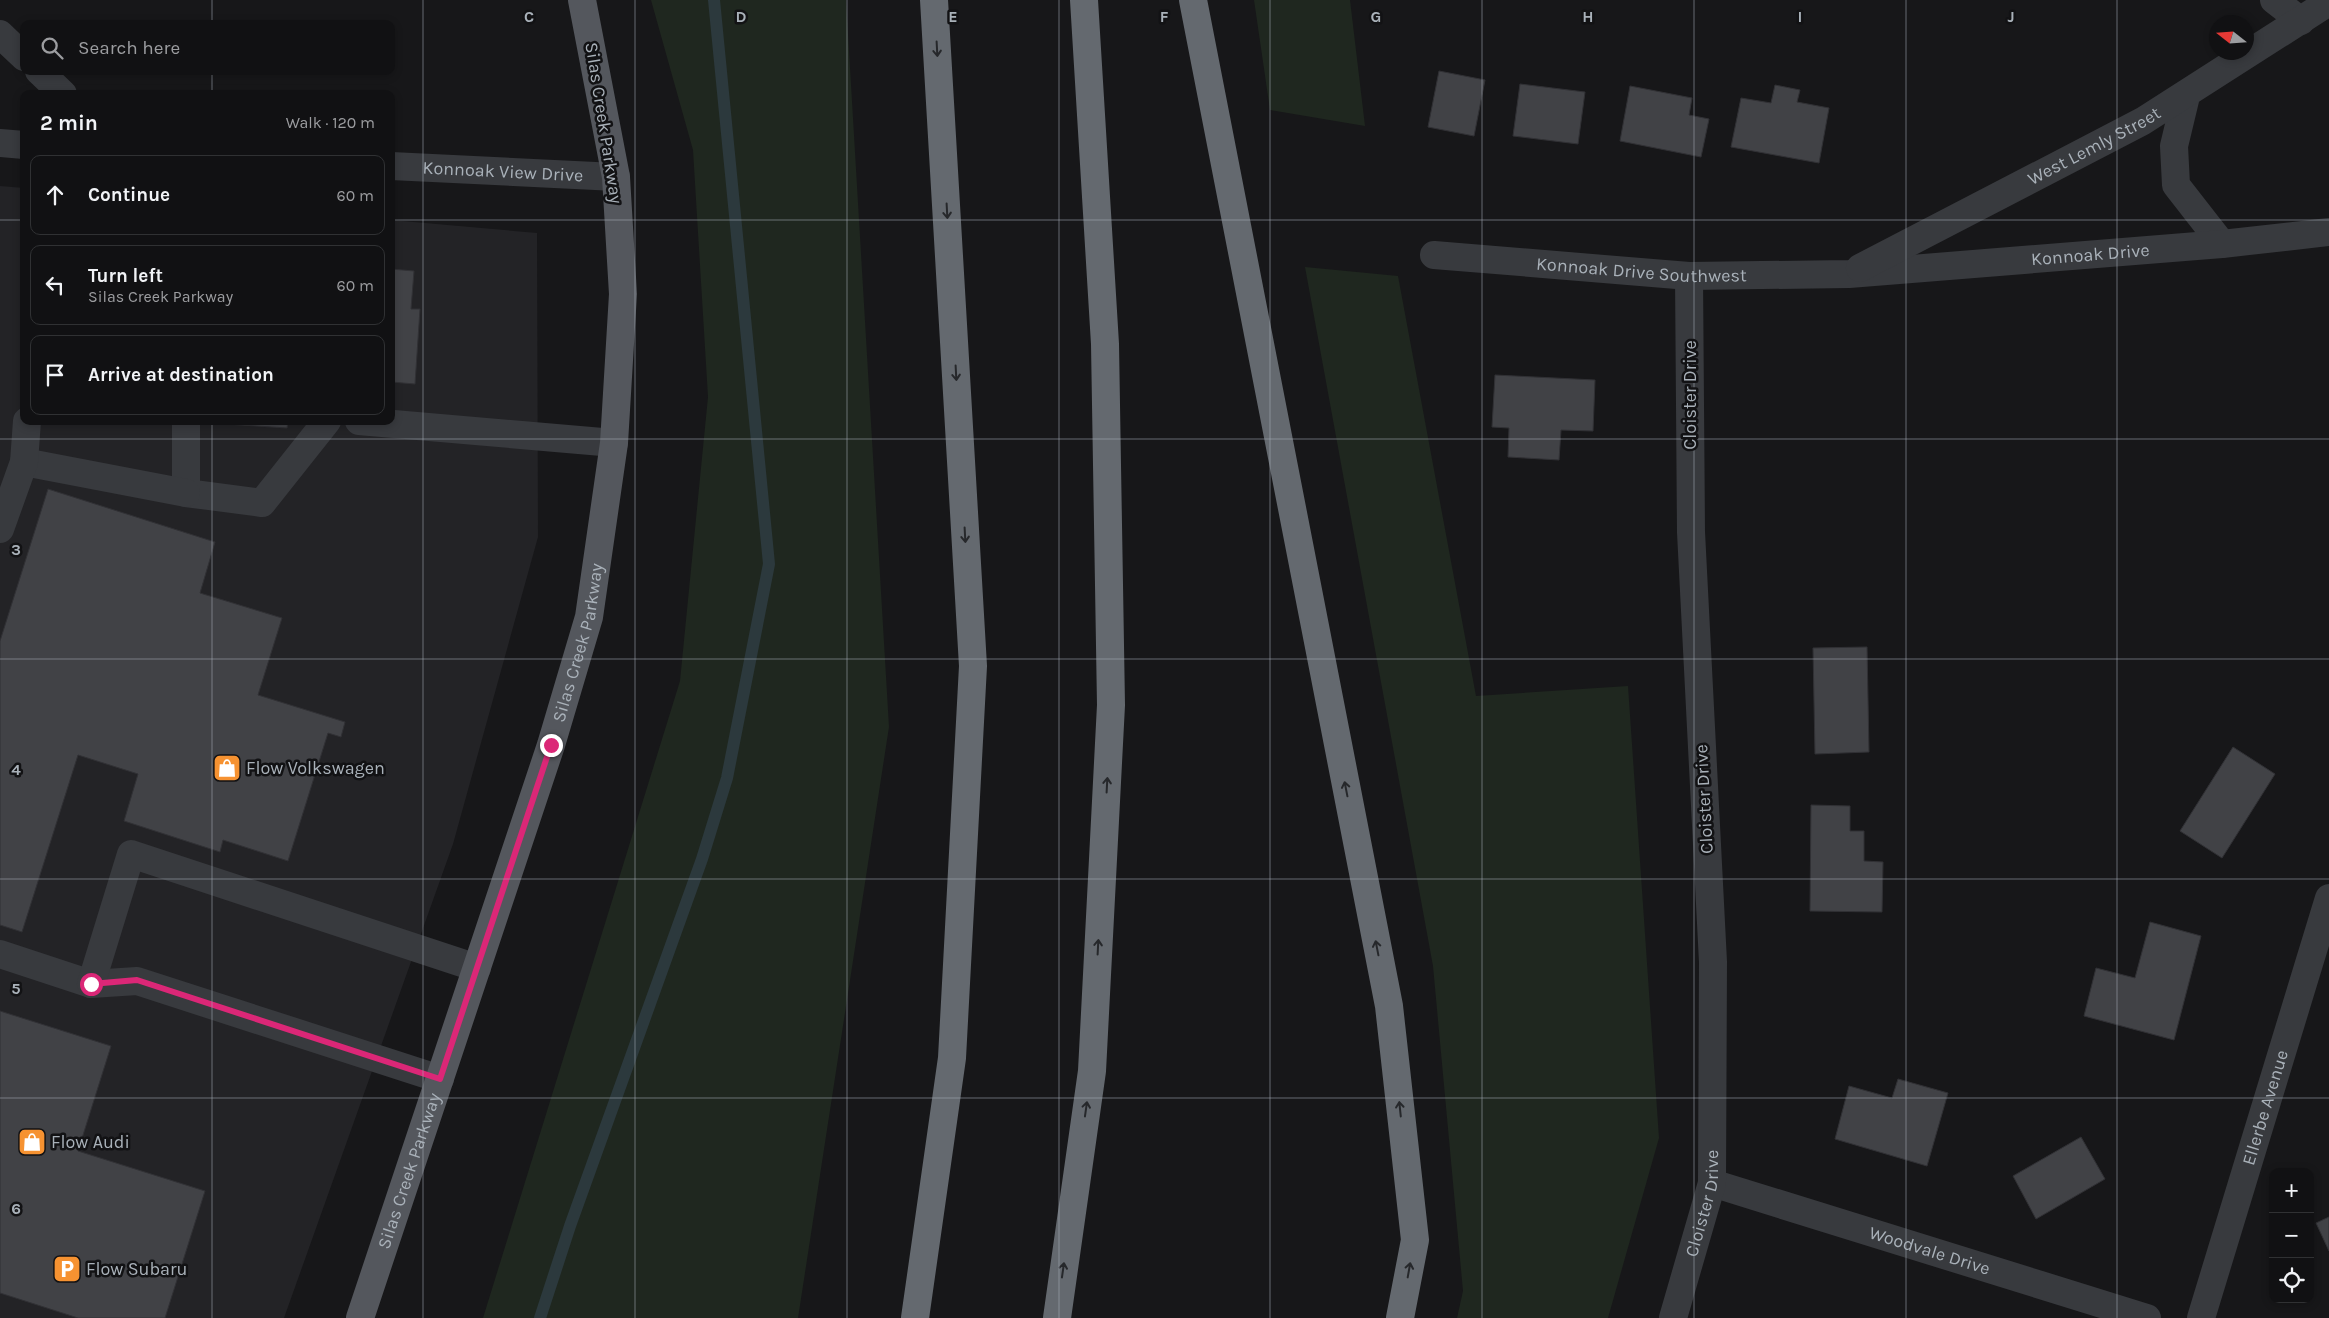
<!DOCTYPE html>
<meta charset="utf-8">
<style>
:root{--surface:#111113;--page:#1e1f21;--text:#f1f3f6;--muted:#9c9da0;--line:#303133}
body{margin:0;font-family:Karla,sans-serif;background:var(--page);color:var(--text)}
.controls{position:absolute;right:15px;bottom:15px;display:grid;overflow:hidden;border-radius:10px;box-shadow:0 2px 8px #0003}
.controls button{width:45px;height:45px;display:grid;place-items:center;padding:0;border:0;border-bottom:1px solid var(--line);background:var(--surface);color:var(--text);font:25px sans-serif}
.compass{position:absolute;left:2209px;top:15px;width:45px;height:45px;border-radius:50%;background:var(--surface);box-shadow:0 2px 8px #0003;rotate:287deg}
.stop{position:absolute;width:15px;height:15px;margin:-11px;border:4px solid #db2777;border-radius:50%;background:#fff}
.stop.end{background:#db2777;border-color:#fff;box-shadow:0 1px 5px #0008}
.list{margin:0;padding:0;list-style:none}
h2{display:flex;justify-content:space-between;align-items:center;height:65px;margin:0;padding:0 20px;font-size:21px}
h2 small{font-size:16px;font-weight:400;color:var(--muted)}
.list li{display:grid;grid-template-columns:32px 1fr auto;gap:15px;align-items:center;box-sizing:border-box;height:80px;margin:0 10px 10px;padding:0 10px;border:1px solid var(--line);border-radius:10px}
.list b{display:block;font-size:19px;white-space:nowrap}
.list p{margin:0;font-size:16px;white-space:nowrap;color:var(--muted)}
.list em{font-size:16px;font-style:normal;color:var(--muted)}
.icon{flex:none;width:28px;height:28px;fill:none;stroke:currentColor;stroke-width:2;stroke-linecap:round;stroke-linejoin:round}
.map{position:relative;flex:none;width:2329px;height:1318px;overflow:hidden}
.search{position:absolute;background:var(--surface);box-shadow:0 2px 8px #0003;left:20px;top:20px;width:375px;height:55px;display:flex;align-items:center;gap:12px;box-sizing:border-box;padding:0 18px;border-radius:10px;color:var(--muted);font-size:19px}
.panel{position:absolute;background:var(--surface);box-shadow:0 2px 8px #0003;left:20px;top:90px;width:375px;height:335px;border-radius:10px}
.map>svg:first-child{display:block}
</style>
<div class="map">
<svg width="2329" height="1318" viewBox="0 0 2329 1318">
<rect width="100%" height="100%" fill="#171719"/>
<polygon fill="#232326" points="0,186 24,188 24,421 391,421 391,220 537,233 538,537 453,844 284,1318 0,1318"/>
<g fill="#1f271f">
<polygon points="651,0 846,0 889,727 798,1318 483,1318 680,681 708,397 693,150"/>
<polygon points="1254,0 1350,0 1365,126 1270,110"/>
<polygon points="1305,267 1398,276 1476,696 1628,686 1659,1138 1608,1318 1457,1318 1463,1291 1433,966"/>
</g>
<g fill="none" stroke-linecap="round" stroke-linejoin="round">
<polyline stroke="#2c393d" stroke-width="12" points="540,1318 570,1226 702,859 727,778 769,564 714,0"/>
</g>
<g fill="#414246" stroke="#313135">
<polygon points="1439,71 1485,80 1474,136 1428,127"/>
<polygon points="1520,84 1585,92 1578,144 1513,136"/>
<polygon points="1775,85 1800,90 1797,102 1829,108 1819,163 1731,147 1741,98 1771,103"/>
<polygon points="1630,86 1692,98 1689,115 1709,119 1701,157 1620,141"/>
<polygon points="391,269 414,271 411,309 420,309 415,384 391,382"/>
<polygon points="1495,375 1595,380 1593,431 1561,430 1559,460 1508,457 1509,428 1492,427"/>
<polygon points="210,421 288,421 287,428 210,423"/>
<polygon points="48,489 215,542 200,593 282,618 258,695 345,722 341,737 328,733 288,861 223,840 220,852 124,821 138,774 78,755 22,932 0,925 0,641"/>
<polygon points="1867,647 1869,752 1815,754 1813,648"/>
<polygon points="2233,747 2275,774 2222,858 2180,831"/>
<polygon points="1811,805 1850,806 1850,831 1864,831 1864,861 1883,862 1882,912 1810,911"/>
<polygon points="2150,922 2201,936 2174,1040 2084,1016 2096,968 2135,978"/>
<polygon points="0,1011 111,1046 78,1151 205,1191 165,1318 78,1318 0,1293"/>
<polygon points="1898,1079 1948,1093 1927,1166 1835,1139 1849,1086 1892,1098"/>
<polygon points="2081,1137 2105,1179 2036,1219 2013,1176"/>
<polygon points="2329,1217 2329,1251 2316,1223"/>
</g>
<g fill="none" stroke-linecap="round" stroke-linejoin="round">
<g stroke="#383a3e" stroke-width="28">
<polyline points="2274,0 2301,21"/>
<polyline points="0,34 24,57"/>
<polyline points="39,71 63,94"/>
<polyline points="2186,96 2174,146 2176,185 2222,244"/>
<polyline points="0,143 24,145"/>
<path id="s1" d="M391 166 616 177"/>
<path id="s2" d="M1434 255 1689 276 1849 274 2222 244 2329 232"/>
<path id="s3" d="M1860 268 2143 121 2329 2"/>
<polyline points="186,421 186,493 262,503 327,421"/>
<polyline points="359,421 614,443"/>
<polyline points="24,462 186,493"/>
<polyline points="0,529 24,462 27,421"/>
<polyline points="0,954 91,984 137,981 440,1079"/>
<polyline points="91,984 131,854 477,968"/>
<path id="s4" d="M1712 1183 2147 1318"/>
<path id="s5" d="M1673 1318 1712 1183 1713 962 1691 532 1689 276"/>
<path id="s6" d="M2201 1318 2329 898"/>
</g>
<path stroke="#54575d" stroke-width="28" id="s7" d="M360 1318 551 745 589 617 614 443 623 294 616 177 582 0"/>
<g stroke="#64696f" stroke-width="28">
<polyline points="1193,0 1389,1006 1415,1240 1400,1318"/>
<polyline points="915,1318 952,1058 973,666 934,0"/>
<polyline points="1057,1318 1092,1071 1111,705 1105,344 1084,0"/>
</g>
</g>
<defs><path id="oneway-shaft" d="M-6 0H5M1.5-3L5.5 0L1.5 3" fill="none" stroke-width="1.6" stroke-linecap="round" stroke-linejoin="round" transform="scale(1.25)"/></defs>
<g stroke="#26282b">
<use href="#oneway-shaft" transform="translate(937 49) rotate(87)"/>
<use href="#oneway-shaft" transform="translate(947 211) rotate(87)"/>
<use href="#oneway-shaft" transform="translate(956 373) rotate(87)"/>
<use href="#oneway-shaft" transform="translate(965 535) rotate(87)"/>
<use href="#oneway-shaft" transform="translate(1107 785) rotate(-87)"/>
<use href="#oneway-shaft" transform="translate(1346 789) rotate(-101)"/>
<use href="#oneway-shaft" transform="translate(1098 947) rotate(-87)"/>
<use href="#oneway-shaft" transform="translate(1377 948) rotate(-101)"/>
<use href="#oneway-shaft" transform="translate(1086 1109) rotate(-82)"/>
<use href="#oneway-shaft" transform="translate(1400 1109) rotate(-96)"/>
<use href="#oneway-shaft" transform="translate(1063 1270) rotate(-82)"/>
<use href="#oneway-shaft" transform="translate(1409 1270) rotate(-80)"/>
</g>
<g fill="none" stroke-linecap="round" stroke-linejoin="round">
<polyline stroke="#db2777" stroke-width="6" points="91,984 137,980 440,1079 551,745"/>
</g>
<path fill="none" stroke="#a9b1b9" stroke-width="1" stroke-opacity="0.55" d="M212 0V24M423 0V1318M635 0V1318M847 0V1318M1059 0V1318M1270 0V1318M1482 0V1318M1694 0V1318M1906 0V1318M2117 0V1318M212 71V94M0 220H24M391 220H2329M212 421V1318M0 439H2329M0 659H2329M0 879H2329M0 1098H2329"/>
<defs>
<symbol id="shop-square" viewBox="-11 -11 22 22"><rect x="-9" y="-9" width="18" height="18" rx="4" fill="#f69231" stroke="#121214"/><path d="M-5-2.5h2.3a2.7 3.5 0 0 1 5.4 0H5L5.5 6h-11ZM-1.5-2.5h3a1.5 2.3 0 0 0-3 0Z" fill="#fff"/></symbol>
<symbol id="parking-square" viewBox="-11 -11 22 22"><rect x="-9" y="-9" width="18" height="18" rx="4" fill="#f69231" stroke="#121214"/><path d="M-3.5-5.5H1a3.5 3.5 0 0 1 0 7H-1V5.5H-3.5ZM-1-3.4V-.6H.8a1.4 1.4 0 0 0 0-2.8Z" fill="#fff"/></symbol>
</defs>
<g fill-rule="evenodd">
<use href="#shop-square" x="211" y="752" width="32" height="32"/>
<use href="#shop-square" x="16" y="1126" width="32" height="32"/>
<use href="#parking-square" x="51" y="1253" width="32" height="32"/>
</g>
<g text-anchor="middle" stroke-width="5" stroke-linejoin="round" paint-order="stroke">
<g font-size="18" fill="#a9b1b9" stroke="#121214">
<text transform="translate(604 123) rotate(81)" y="6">Silas Creek Parkway</text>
<text dy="6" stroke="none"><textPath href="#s3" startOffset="264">West Lemly Street</textPath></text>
<text dy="6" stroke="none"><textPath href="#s1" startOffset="112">Konnoak View Drive</textPath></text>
<text dy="6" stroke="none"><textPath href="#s2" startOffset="658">Konnoak Drive</textPath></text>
<text dy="6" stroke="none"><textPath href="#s2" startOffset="208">Konnoak Drive Southwest</textPath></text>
<text transform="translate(1690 395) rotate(-90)" y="6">Cloister Drive</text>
<text dy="6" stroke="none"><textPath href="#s7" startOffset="710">Silas Creek Parkway</textPath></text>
<text transform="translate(1704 799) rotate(-93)" y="6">Cloister Drive</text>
<text dy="6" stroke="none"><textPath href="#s6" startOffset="220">Ellerbe Avenue</textPath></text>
<text dy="6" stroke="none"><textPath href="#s7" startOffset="155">Silas Creek Parkway</textPath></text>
<text dy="6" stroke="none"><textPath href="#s5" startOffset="119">Cloister Drive</textPath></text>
<text dy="6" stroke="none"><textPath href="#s4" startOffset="228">Woodvale Drive</textPath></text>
</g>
<g font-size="18" fill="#a9b1b9" stroke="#121214" text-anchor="start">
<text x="246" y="774">Flow Volkswagen</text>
<text x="51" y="1148">Flow Audi</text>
<text x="86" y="1275">Flow Subaru</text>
</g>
</g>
<g font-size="16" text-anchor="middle" font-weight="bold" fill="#a9b1b9" stroke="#121214" stroke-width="5" stroke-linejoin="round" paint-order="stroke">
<text x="529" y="22">C</text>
<text x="741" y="22">D</text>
<text x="953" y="22">E</text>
<text x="1164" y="22">F</text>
<text x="1376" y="22">G</text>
<text x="1588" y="22">H</text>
<text x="1800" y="22">I</text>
<text x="2011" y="22">J</text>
<text x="16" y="555">3</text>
<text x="16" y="775">4</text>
<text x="16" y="994">5</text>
<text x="16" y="1214">6</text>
</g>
</svg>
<div class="controls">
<button>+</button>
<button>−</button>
<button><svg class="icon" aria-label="locate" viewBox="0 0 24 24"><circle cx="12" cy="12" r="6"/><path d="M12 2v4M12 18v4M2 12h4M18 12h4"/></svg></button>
</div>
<svg class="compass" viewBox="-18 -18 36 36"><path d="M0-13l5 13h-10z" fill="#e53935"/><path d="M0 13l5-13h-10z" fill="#9c9da0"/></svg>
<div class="stop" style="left:91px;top:984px"></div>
<div class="stop end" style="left:551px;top:745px"></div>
<div class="search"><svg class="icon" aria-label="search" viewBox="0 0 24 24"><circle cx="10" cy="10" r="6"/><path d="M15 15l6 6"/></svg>Search here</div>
<section class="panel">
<h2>2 min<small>Walk · 120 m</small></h2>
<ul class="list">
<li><svg class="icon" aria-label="ahead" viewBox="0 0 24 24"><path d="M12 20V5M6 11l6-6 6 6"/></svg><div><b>Continue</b></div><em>60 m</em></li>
<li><svg class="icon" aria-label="left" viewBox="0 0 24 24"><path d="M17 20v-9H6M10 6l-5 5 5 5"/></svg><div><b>Turn left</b><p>Silas Creek Parkway</p></div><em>60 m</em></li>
<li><svg class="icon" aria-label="arrive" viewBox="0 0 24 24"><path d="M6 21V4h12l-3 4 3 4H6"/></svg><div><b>Arrive at destination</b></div></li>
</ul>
</section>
</div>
